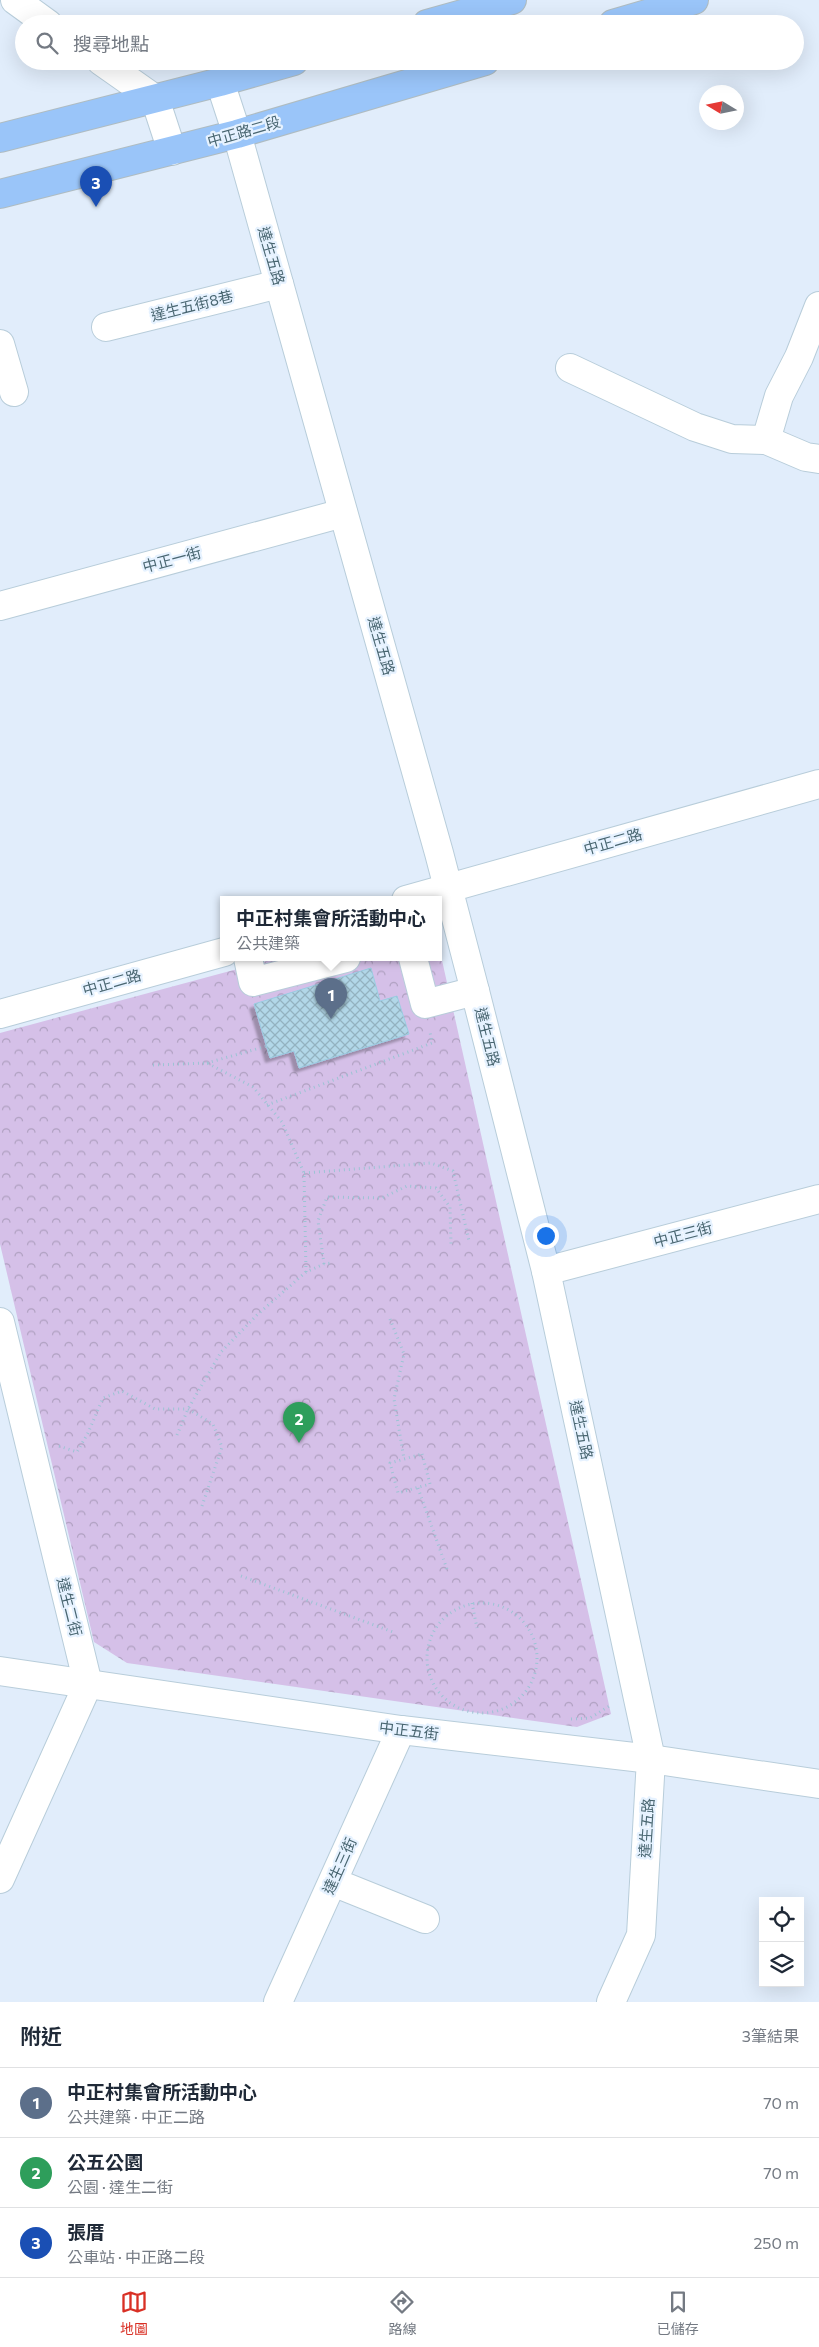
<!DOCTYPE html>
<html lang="zh-TW">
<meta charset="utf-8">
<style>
:root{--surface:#fff;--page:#f2f2f3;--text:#1f2937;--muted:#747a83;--line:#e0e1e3;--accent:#d93025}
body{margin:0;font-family:Commissioner,"Noto Sans TC",sans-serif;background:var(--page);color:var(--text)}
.controls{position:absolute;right:15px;bottom:15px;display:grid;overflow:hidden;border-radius:0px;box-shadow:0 5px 20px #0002}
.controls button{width:45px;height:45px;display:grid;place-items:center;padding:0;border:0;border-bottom:1px solid var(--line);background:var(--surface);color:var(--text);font:25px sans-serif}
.compass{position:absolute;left:699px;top:85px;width:45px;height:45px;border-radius:50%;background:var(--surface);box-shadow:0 5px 20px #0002;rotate:280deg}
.you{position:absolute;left:545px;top:1235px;width:18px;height:18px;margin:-12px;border:4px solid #fff;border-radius:50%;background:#1a73e8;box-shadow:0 0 0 8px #1a73e833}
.badge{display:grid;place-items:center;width:32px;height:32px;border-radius:50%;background:var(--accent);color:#fff;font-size:16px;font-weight:700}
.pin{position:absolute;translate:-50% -41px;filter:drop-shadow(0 1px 2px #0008)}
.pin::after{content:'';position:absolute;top:26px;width:18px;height:15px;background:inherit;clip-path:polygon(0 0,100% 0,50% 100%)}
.popup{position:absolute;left:220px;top:896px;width:222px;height:65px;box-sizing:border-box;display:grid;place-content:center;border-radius:0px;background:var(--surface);filter:drop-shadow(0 1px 4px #0005);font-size:16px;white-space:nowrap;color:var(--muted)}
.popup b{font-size:19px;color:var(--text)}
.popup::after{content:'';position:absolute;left:50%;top:100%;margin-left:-10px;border:10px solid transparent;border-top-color:var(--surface)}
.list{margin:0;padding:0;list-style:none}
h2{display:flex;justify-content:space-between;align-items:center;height:65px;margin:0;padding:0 20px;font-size:21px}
h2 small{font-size:16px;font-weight:400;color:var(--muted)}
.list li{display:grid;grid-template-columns:32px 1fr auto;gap:15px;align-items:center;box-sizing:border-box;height:70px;padding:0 20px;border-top:1px solid var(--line)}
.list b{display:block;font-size:19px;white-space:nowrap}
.list p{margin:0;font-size:16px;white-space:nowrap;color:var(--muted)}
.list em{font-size:16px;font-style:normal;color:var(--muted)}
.icon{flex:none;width:28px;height:28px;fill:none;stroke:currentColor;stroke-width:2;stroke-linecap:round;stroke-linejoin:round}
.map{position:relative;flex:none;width:819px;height:2002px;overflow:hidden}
.search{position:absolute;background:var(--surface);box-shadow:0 5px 20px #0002;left:15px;right:15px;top:15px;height:55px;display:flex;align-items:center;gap:12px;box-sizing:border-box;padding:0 18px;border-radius:28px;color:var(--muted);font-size:19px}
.sheet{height:275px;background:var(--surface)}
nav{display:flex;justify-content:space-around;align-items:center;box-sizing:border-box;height:70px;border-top:1px solid var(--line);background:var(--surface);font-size:14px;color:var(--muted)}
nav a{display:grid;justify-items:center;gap:2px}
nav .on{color:var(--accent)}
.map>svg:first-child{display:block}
</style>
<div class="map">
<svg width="819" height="2002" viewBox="0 0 819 2002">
<defs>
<pattern id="park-crowns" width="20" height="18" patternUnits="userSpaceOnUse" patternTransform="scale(1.25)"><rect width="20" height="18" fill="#d5c0e8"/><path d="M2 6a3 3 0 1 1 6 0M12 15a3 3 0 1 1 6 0" fill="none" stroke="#afa0c0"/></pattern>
<pattern id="building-cross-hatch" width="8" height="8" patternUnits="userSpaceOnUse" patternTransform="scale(1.25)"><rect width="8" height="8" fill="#b2d7e8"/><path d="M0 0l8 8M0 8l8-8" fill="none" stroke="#93b2c0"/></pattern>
<filter id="shadow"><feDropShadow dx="-4.5" dy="4.5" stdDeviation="1" flood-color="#0004"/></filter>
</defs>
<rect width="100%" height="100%" fill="#e1edfb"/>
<polygon fill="url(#park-crowns)" points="439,947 611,1714 577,1727 127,1663 94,1642 0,1244 0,1033 278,958 438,958"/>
<polygon fill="url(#building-cross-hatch)" stroke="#9acce2" filter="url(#shadow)" points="371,968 380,1001 397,996 409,1034 299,1068 294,1051 270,1058 254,1004"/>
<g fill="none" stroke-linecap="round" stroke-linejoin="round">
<defs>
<g id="minor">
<polyline points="15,0 48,24"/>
<polyline points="101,61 155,99 172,151"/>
<polyline points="220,82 237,134 439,853 475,991 546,1271 651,1759 641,1935 611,2002"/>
<polyline points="819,306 799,357 779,396 766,440 806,457 819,459"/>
<polyline points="106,327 279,284"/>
<polyline points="0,344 14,392"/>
<polyline points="570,368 695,427 732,439 766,440"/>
<polyline points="0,606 343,513"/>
<polyline points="406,900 819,784"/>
<polyline points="248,958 253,982 346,958"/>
<polyline points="413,958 425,1004 475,991"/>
<polyline points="0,1014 224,952"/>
<polyline points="546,1271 819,1199"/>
<polyline points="0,1322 88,1684 0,1879"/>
<polyline points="0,1671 401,1730 651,1759 819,1784"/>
<polyline points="333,1882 425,1919"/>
<polyline points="278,2002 401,1730"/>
</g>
<g id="major">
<polyline points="427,24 512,0"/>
<polyline points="613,24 694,0"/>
<polyline points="0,138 220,82 294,61"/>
<polyline points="0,194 237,134 485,61"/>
</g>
</defs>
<use href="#minor" stroke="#b8cdda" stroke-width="30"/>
<use href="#major" stroke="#afbcc1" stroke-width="30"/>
<g stroke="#9dc3d4" stroke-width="3" stroke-dasharray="1 4" stroke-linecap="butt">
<polyline points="207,1063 267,1046"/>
<polyline points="153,1065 207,1063 253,1087 282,1122 304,1173 306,1272"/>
<polyline points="267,1105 432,1043 430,1032"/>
<polyline points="304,1173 431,1163 453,1171 469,1241"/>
<polyline points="324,1264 318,1221 327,1197 382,1198 407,1186 436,1188 450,1207 451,1244"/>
<polyline points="390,1319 404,1354 394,1399 404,1459"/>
<polyline points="177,1435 188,1409 221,1352 257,1315 306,1272 324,1264 332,1263"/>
<polyline points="59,1446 77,1452 88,1433 103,1398 122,1391 155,1409 188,1409 213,1424 222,1447 202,1506"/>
<polygon points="422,1454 430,1484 398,1493 390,1463"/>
<polyline points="418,1488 448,1572"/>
<polyline points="241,1576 393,1632"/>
<circle cx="482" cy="1658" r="55"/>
<polyline points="472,1603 477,1628"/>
<polyline points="571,1719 590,1718 611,1705"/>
</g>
<use href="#minor" stroke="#fff" stroke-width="28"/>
<use href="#major" stroke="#9ac5f9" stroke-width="28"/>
</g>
<g text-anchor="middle" stroke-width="4.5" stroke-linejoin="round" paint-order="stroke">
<g font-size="15" fill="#496671" stroke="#e6f2ff">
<text transform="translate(244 132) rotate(-16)" y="5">中正路二段</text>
<text transform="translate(271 256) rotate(74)" y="5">達生五路</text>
<text transform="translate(192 306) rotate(-14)" y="5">達生五街8巷</text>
<text transform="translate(172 560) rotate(-15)" y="5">中正一街</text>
<text transform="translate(381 646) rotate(74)" y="5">達生五路</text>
<text transform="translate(613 842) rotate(-16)" y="5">中正二路</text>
<text transform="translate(112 983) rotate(-16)" y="5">中正二路</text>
<text transform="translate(487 1037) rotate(76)" y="5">達生五路</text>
<text transform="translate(683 1235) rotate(-15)" y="5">中正三街</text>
<text transform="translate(581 1430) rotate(78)" y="5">達生五路</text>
<text transform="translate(69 1607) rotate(76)" y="5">達生二街</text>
<text transform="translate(409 1731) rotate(7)" y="5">中正五街</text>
<text transform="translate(647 1828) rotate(-86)" y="5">達生五路</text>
<text transform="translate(340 1866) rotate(-66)" y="5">達生三街</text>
</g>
</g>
</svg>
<div class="controls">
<button><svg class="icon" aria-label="locate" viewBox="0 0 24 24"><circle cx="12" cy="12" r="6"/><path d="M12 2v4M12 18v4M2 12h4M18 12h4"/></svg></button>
<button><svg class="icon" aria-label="layers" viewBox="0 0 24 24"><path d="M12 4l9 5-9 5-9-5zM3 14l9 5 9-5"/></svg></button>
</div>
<svg class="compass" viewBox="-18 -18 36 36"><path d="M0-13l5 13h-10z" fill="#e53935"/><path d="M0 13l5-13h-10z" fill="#747a83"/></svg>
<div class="you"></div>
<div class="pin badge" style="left:331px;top:1019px;background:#5c6f8a">1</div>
<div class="popup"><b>中正村集會所活動中心</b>公共建築</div>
<div class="pin badge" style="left:299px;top:1443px;background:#2e9e5b">2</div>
<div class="pin badge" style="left:96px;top:207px;background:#1a4fb4">3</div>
<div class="search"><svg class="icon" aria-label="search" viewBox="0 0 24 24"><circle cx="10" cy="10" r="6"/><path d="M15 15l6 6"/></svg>搜尋地點</div>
</div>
<section class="sheet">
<h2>附近<small>3筆結果</small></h2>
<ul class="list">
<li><span class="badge" style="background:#5c6f8a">1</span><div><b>中正村集會所活動中心</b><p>公共建築 · 中正二路</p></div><em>70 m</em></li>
<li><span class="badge" style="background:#2e9e5b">2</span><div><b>公五公園</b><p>公園 · 達生二街</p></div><em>70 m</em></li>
<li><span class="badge" style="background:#1a4fb4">3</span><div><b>張厝</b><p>公車站 · 中正路二段</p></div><em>250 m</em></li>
</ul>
</section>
<nav>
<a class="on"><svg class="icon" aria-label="map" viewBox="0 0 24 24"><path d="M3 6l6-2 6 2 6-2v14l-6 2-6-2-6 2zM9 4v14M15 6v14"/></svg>地圖</a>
<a><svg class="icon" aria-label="directions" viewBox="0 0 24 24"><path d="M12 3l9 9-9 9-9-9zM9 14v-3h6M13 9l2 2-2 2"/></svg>路線</a>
<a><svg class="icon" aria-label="saved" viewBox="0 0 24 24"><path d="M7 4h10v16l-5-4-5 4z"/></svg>已儲存</a>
</nav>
